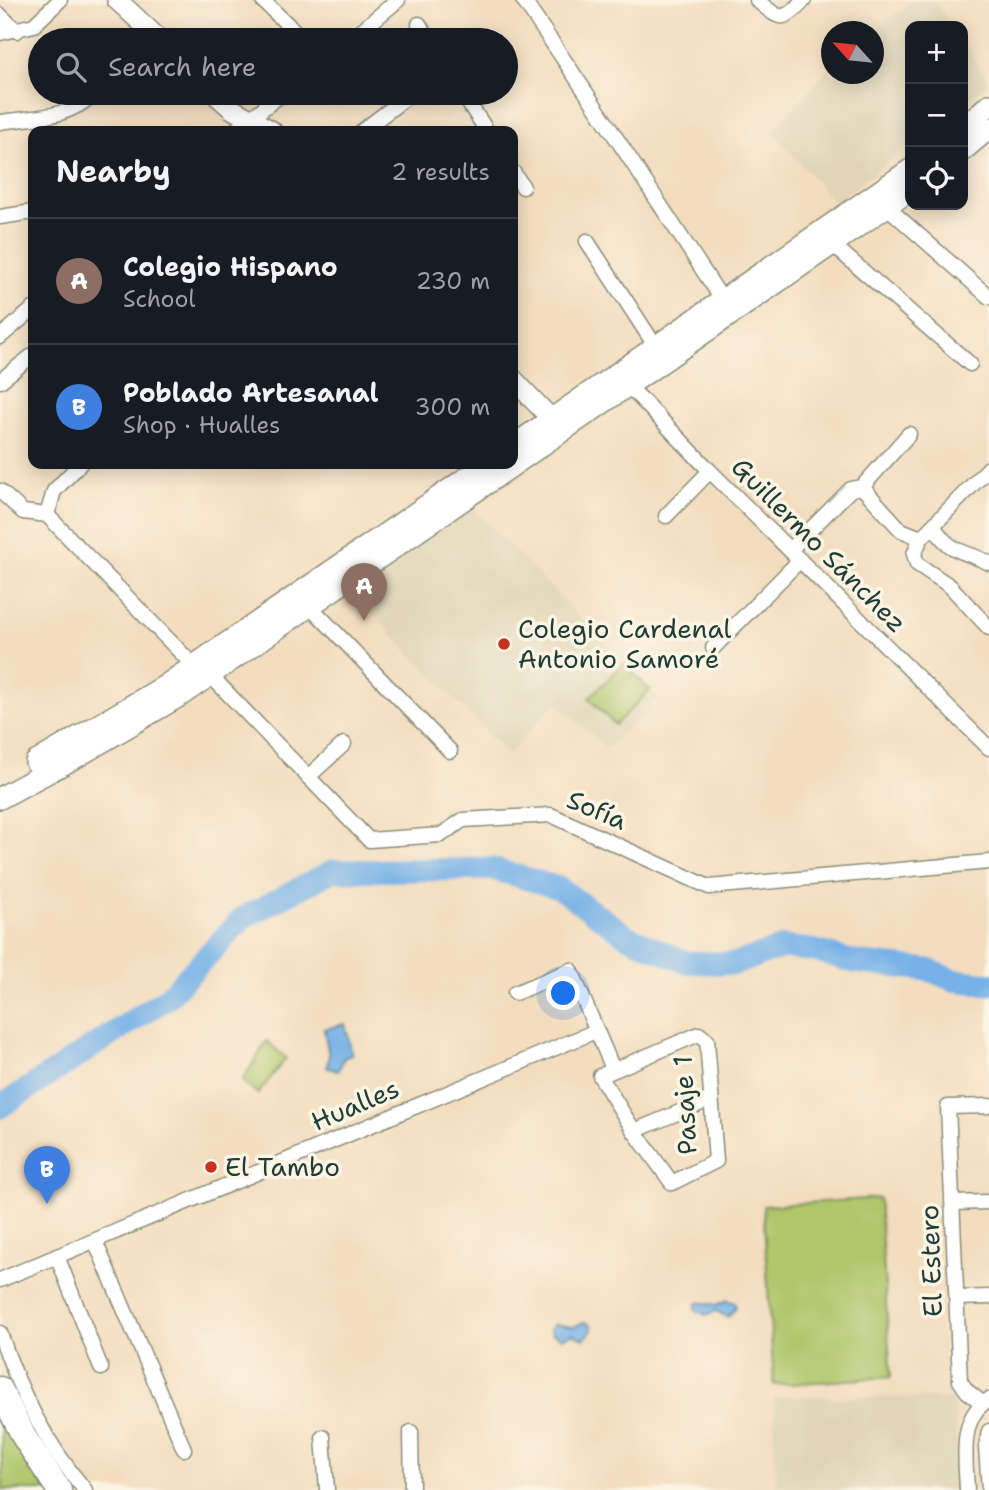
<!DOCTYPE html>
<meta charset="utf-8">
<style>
:root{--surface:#171b24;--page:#242831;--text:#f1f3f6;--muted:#9ea1a6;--line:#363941;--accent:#d93025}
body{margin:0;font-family:"Shantell Sans",sans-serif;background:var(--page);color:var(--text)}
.controls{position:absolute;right:21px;top:21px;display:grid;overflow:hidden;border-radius:14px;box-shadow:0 4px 18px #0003}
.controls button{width:63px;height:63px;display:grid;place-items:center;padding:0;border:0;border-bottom:2px solid var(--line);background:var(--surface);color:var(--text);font:35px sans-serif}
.compass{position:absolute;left:821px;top:21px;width:63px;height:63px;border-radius:50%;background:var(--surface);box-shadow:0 4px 18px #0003;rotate:297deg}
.you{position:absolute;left:564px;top:994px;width:24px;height:24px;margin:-18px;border:5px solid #fff;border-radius:50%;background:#1a73e8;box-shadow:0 0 0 10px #1a73e833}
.badge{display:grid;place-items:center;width:46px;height:46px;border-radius:50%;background:var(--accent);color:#fff;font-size:23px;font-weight:700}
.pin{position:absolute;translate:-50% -58px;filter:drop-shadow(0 2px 4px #0008)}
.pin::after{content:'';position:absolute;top:37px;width:24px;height:21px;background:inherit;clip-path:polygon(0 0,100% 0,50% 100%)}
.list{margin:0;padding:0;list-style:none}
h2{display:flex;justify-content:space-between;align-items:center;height:91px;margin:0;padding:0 28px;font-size:30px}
h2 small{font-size:23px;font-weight:400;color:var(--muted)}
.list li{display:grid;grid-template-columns:46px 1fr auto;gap:21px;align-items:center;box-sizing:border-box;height:126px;padding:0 28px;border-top:2px solid var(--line)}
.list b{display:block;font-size:26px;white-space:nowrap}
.list p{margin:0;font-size:23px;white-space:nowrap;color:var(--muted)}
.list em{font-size:23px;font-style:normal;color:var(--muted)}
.icon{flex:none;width:38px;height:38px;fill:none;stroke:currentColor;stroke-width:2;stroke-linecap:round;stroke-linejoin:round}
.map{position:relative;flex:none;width:989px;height:1490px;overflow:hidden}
.search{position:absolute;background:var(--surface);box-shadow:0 4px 18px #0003;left:28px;top:28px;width:490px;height:77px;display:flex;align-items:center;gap:18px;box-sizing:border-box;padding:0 24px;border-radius:38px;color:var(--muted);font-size:26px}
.panel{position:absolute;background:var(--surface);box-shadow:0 4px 18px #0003;left:28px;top:126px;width:490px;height:343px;border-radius:14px}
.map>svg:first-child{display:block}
</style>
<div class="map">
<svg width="989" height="1490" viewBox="0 0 989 1490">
<rect width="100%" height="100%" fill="#fcf5e5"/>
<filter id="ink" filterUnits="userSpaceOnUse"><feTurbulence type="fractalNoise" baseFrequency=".0143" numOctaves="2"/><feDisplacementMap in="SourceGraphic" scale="14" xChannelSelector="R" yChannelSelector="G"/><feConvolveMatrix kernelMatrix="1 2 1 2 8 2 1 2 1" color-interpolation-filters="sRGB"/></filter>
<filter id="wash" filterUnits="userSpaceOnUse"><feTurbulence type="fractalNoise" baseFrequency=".00686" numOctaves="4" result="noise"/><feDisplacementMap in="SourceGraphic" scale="28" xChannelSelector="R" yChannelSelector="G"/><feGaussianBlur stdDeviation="1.57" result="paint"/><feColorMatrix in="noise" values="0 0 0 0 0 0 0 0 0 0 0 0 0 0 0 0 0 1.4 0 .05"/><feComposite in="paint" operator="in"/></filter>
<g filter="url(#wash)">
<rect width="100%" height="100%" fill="#f3ddbe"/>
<g fill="#dfd4b5">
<polygon points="914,0 934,0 952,26 910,26 910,146 834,202 773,132 831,65 832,74 874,74 872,31"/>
<polygon points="963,42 989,81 963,106"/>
<polygon points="473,508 658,698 607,749 556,702 508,755 351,591"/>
<polygon points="774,1397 954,1398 960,1490 776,1490"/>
</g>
<g fill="#afc66b" stroke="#678250" stroke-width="2">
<polygon points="624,664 650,690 615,725 589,698"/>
<polygon points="267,1041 286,1058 258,1094 242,1081"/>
<polygon points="879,1198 891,1377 774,1385 763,1206"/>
<polygon points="0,1403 50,1490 3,1490"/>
</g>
<g fill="#76b1e7" stroke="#4a778e" stroke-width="2">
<polygon points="345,1024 352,1054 344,1058 338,1071 327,1067 329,1056 324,1029"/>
<polygon points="728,1300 735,1303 736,1308 728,1317 716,1311 706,1315 695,1310 698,1302 717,1305"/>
<polygon points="584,1322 591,1325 592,1331 584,1339 572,1334 562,1338 552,1333 550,1329 554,1324 573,1327"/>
</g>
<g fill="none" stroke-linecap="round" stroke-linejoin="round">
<polyline stroke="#76b1e7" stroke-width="23" points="0,1107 167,998 243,918 332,871 493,869 559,888 627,936 686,962 735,964 783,947 817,951 854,962 929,970 953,980 989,984"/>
</g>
</g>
<g filter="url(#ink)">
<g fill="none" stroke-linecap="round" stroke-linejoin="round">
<defs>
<g id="minor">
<polyline points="262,0 304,40"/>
<path d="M523 0C592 99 657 200 723 301"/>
<path d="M757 0C780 20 782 23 804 0"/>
<polyline points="0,15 17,31"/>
<polyline points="419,24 429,40"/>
<polyline points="0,33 34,25 60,0"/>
<polyline points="350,40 398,0"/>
<polyline points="462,93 487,131"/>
<path d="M0 122C34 117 69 119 94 93"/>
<polyline points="234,131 283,93"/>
<polyline points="362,131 412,93"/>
<polyline points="513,172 523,187"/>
<polyline points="887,207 989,297"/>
<polyline points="0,217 33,212"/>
<polyline points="587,241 656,347"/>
<polyline points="833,245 970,364"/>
<polyline points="0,337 33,309"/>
<polyline points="622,379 710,471 989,748"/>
<polyline points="0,381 33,355"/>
<polyline points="862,487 901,530 921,538 989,468"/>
<polyline points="0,491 23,512 47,515 193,665"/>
<polyline points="47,515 54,491 80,464"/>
<polyline points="666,516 710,471"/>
<path d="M934 527C952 555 962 549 989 563"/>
<polyline points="921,538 914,554 917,564 950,586 989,628"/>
<polyline points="790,550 851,489 862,487 909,434"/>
<polyline points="310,606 450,751"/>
<polyline points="713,648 800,560"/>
<polyline points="210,675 369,840 441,835 463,820 551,815 709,887 989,862"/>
<polyline points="308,777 344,744"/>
<polyline points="515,993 571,970 613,1069"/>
<polygon points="699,1034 707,1040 716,1161 672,1183 634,1131 600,1076"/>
<polyline points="634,1131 711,1099"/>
<polyline points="953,1203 989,1202"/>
<polyline points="95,1241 184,1449"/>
<polyline points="57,1256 101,1368"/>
<polyline points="0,1280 596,1031"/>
<polyline points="957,1298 989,1297"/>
<path d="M0 1333C19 1391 45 1443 85 1490"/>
<polyline points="982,1403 967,1391 960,1381 948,1107 989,1106"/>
<polyline points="411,1432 412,1490"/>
<polyline points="323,1437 327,1490"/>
<path d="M967 1490C966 1461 958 1418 988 1400"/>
<polyline points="989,1490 986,1447 989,1431"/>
</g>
<g id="tertiary">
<polyline points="117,0 160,40"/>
<polyline points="214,93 232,109 272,131"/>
<polyline points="513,379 561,429"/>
</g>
<g id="secondary">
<polyline points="963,128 989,105"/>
<polyline points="963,150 989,128"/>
<polyline points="513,446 910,170"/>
<polyline points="36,762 165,686 487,464"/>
<polyline points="0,798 78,756 181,695 910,190"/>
</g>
<polyline id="trunk" points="0,1389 24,1437 59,1490"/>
</defs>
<use href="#minor" stroke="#898d79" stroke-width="17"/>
<use href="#tertiary" stroke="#898d79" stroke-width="22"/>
<use href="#secondary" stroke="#898d79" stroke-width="24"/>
<use href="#trunk" stroke="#898d79" stroke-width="27"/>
<use href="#minor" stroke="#fff" stroke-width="14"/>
<use href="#tertiary" stroke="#fff" stroke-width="19"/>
<use href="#secondary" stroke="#fff" stroke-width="21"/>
<use href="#trunk" stroke="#fff" stroke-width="24"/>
</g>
</g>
<g fill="#c8321e" stroke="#fcf5e5" stroke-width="2.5">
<circle cx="504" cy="644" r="7"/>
<circle cx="211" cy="1167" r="7"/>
</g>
<g text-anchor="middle" stroke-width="7" stroke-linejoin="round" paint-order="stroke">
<g font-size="26" fill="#1f3d34" stroke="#fcf5e5">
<text transform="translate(819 545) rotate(45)" y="9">Guillermo Sánchez</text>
<text transform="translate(597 810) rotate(23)" y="9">Sofía</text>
<text transform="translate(355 1105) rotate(-23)" y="9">Hualles</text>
<text transform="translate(685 1105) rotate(-93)" y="9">Pasaje 1</text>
<text transform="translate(931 1261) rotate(-92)" y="9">El Estero</text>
</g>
<g font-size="26" fill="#1f3d34" stroke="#fcf5e5" text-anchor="start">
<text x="518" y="638">Colegio Cardenal<tspan x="518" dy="30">Antonio Samoré</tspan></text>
<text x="225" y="1176">El Tambo</text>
</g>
</g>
</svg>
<div class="controls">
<button>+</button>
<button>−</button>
<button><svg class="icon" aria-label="locate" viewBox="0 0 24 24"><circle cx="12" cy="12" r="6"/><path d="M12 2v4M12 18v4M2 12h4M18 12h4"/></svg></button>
</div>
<svg class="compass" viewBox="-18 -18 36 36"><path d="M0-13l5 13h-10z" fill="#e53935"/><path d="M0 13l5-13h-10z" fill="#9ea1a6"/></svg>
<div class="you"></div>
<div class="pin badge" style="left:364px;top:621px;background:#8d6e63">A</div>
<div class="pin badge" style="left:47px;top:1204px;background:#3f7fe0">B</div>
<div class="search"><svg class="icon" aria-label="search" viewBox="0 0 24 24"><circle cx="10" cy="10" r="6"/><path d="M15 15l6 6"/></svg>Search here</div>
<section class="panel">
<h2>Nearby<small>2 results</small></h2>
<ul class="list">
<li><span class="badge" style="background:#8d6e63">A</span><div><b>Colegio Hispano</b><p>School</p></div><em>230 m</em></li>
<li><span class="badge" style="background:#3f7fe0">B</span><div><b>Poblado Artesanal</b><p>Shop · Hualles</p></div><em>300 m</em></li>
</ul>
</section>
</div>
